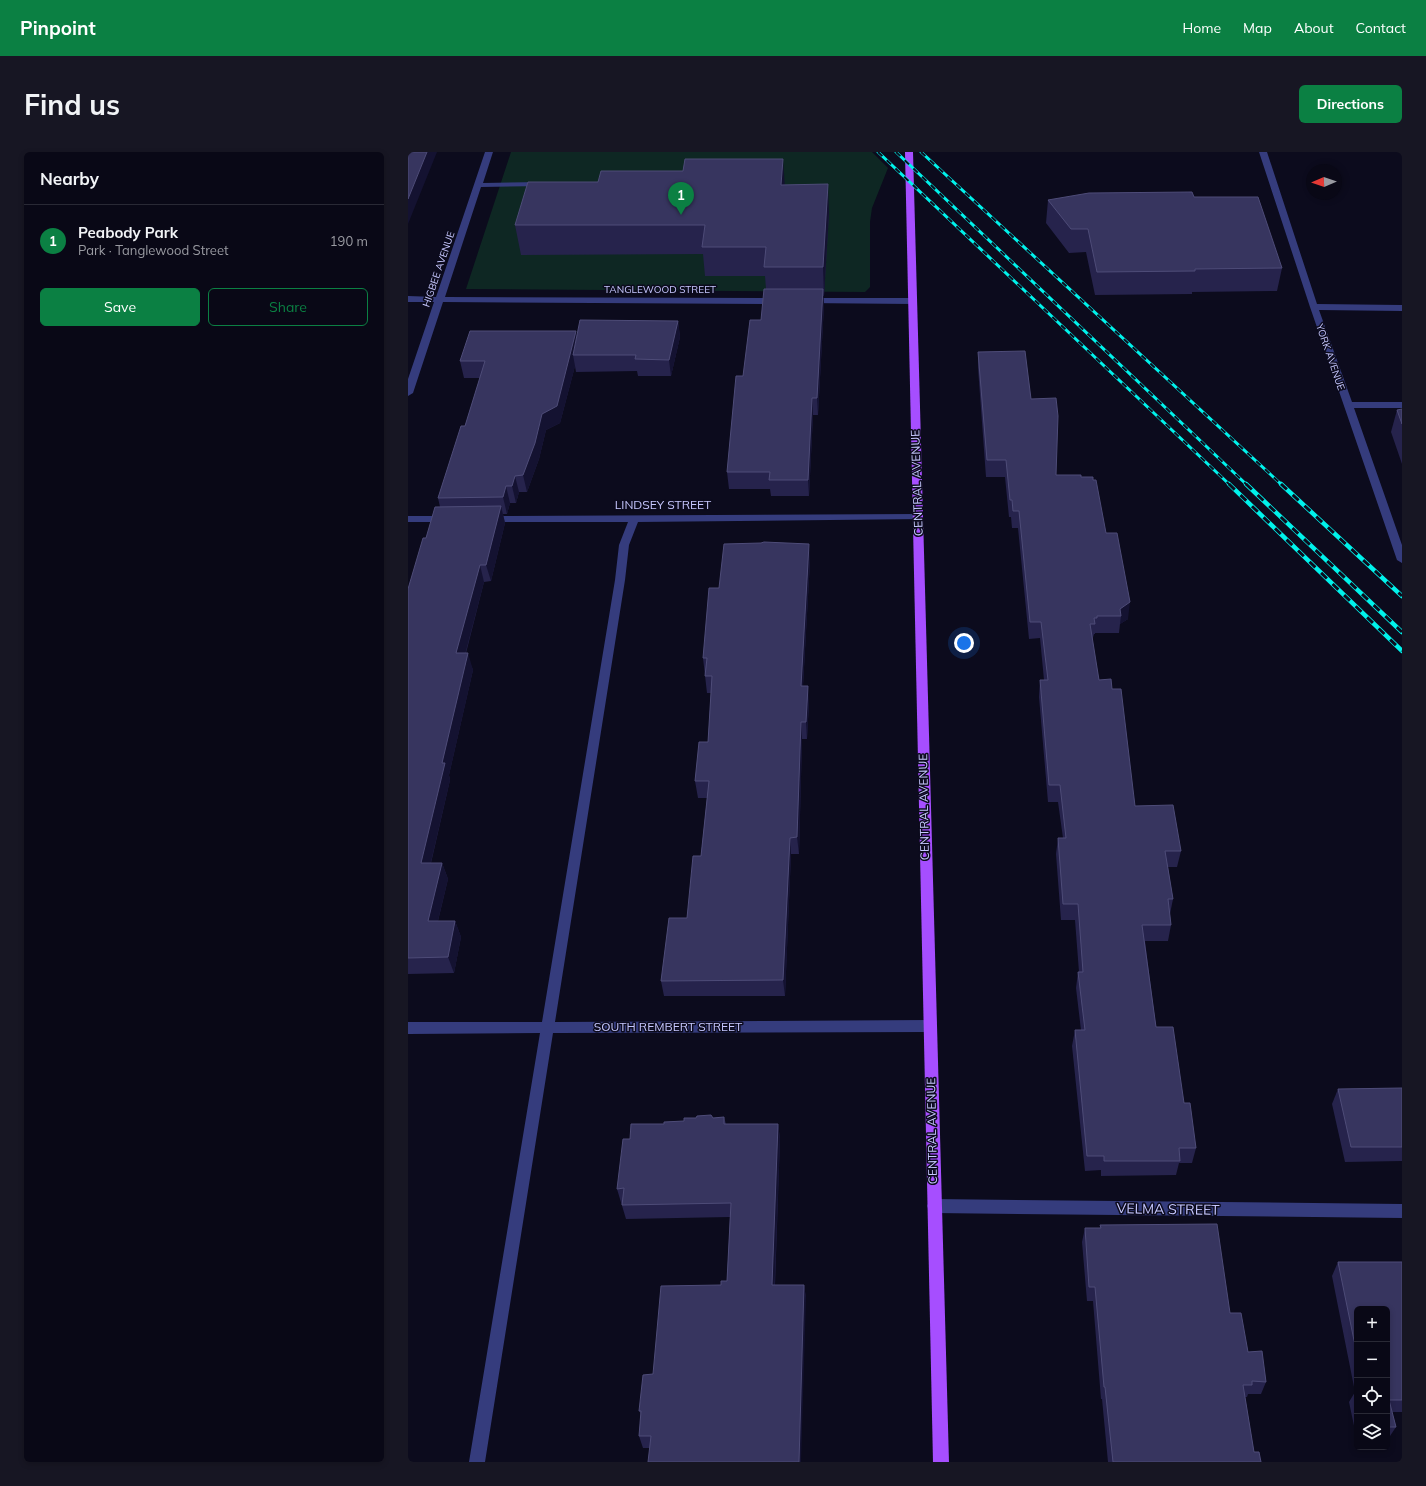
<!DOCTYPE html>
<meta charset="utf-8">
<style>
:root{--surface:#090816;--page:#171623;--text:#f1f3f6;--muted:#999aa1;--line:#292935;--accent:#0b8043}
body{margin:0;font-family:Mulish,sans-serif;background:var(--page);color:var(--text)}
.controls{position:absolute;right:12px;bottom:12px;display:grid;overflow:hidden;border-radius:6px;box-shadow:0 2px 6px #0003}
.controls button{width:36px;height:36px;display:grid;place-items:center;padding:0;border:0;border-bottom:1px solid var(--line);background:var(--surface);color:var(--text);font:20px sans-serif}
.compass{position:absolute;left:898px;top:12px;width:36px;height:36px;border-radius:50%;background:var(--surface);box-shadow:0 2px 6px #0003;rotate:268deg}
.you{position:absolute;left:556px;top:491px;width:14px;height:14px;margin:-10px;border:3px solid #fff;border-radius:50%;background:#1a73e8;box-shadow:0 0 0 6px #1a73e833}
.badge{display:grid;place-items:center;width:26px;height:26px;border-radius:50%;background:var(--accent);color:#fff;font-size:13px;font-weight:700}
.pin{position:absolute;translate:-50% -33px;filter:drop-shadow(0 1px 2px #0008)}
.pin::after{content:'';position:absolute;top:21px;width:14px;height:12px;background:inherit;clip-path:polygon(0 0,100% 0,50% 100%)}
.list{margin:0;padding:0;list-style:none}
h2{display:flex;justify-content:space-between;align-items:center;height:52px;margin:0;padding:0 16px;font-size:17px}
h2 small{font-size:13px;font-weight:400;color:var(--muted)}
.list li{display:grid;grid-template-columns:26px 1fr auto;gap:12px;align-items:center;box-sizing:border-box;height:72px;padding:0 16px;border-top:1px solid var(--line)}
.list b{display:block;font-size:15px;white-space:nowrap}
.list p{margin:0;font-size:13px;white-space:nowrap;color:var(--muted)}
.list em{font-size:13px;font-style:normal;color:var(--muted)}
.actions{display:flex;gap:8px;padding:12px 16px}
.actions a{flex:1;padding:9px 0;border:1px solid var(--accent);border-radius:6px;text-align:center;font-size:14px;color:var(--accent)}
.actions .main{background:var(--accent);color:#fff}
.icon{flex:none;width:22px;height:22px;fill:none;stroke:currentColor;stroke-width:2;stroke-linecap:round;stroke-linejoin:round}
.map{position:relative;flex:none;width:994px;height:1310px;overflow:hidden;border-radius:6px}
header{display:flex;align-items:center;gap:24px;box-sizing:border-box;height:56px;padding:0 20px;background:var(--accent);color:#fff}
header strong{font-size:19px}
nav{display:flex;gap:22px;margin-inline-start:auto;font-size:14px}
.intro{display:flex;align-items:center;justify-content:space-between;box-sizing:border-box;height:96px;padding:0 24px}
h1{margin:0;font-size:28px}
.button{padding:10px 18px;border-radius:6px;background:var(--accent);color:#fff;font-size:14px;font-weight:700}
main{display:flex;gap:24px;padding:0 24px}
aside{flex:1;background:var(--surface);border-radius:6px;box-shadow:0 2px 6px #0003}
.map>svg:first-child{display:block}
</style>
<header>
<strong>Pinpoint</strong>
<nav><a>Home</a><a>Map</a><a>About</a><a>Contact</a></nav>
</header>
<div class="intro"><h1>Find us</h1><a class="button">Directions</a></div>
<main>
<aside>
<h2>Nearby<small></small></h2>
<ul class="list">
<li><span class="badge">1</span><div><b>Peabody Park</b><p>Park · Tanglewood Street</p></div><em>190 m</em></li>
</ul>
<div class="actions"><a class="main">Save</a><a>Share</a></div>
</aside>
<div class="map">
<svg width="994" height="1310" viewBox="0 0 994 1310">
<rect width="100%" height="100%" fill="#0c0b1d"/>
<polygon fill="#0e2723" points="103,0 464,0 480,16 464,56 462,70 462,135 457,140 58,137"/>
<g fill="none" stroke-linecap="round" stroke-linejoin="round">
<g fill="#353c7d" fill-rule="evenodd">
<polygon points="77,0 85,0 75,31 135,30 139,32 135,34 73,35 37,145 371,146 375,149 371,152 35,150 5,241 0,244 0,227 26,150 0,150 0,144 28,145"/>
<polygon points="851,0 859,0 909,152 994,153 994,159 911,158 944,250 994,250 994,256 946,256 994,393 994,411 989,408 902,155"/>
<polygon points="399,146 504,146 508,149 504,152 396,151 395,149 396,147"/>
<polygon points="510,362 515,365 514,367 230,370 221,393 217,428 147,870 521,868 526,870 528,874 526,878 521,880 145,881 77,1310 61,1310 132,881 0,882 0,870 134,870 207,428 211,393 220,370 79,370 74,367 79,364"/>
<polygon points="0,364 39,364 44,367 39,370 0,370"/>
<polygon points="526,1047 994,1052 994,1066 526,1061 521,1059 519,1054 521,1049"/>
</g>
<polygon fill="#a64eff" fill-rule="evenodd" points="497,0 505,0 541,1310 525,1310"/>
<defs>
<g id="rail-far1">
<polyline points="470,0 822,333"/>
<polyline points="488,0 839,333"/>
<polyline points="513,0 874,333"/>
</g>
<g id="rail">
<polyline points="821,332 994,499"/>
<polyline points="838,332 994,480"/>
<polyline points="873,332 994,444"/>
</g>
</defs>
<use href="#rail-far1" stroke="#00f2eb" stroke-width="3"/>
<use href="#rail" stroke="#00f2eb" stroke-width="4.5"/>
<use href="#rail-far1" stroke="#0c0b1d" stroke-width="2" stroke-dasharray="6" stroke-linecap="butt"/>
<use href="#rail" stroke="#0c0b1d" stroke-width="3" stroke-dasharray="8" stroke-linecap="butt"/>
</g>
<g fill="#26234c">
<polygon points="190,30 377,33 421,61 416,144 415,144 416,153 410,263 405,263 401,344 363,344 362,337 321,337 319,320 335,224 353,168 358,137 357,124 297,124 295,102 113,103 107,73"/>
<polygon points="786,45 874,116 869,139 784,140 784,142 687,143 678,100 661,101 638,71 640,48"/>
<polygon points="270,169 272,185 263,224 230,224 229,219 168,220 167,214 152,271 138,278 131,307 119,340 111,340 108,351 102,351 99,362 95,362 97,371 83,429 76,430 58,501 65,518 41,623 42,628 23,711 34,711 40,727 30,769 47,769 53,785 46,821 0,822 0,437 18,386 32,355 30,346 57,274 72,226 56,226 52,209 169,183"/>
<polygon points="570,200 623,247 648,323 673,325 698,381 720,467 712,472 711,481 687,481 687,482 686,482 684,489 691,528 727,654 773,699 769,715 760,715 765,747 762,762 763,773 760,789 737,789 748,875 776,951 788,996 784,1011 771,1011 768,1023 693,1024 693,1018 677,1019 664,894 667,878 673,878 668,836 670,820 671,820 667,768 653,768 648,702 650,686 655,686 650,650 640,650 631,545 632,528 636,528 632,486 621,487 610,376 604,376 603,365 601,365 597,325 578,325 570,216"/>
<polygon points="994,257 994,312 983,280 989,258"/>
<polygon points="402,409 395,534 401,550 399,587 394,587 391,702 383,702 377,844 256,844 253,829 279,766 293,704 299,646 290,646 287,629 300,590 303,541 299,541 295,506 311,436"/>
<polygon points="994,936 994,1009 937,1010 924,952 930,937"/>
<polygon points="316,965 318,972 370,972 372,987 367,1133 396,1133 398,1146 242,1296 235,1296 231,1284 233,1262 231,1259 245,1222 313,1133 319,1129 322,1065 218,1067 209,1037 222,987 256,972 305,966"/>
<polygon points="692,1073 822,1161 840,1200 858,1230 853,1242 840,1242 839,1245 837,1245 846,1300 853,1310 700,1310 694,1247 693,1247 685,1149 679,1149 674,1090 677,1076 692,1076"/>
<polygon points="930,1110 994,1110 994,1260 984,1260 988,1275 980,1287 979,1287 979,1157 949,1157 949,1288 941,1250 947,1240 924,1124"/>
</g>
<g fill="#141231">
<polygon points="19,0 29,0 0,72 0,47"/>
<polygon points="375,7 377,36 373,33"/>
<polygon points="420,32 421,61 416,144 415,115"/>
<polygon points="415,137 416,153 410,263 409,246"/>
<polygon points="270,169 272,185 263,224 261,208"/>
<polygon points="168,179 171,196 165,203 167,214 152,271 138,278 131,307 119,340 115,323 134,262"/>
<polygon points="404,246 405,263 401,344 400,328"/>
<polygon points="107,324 111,340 108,351 104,334"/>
<polygon points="98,334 102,351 99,362 95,345"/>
<polygon points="93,354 97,371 83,429 78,413"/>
<polygon points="401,392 402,409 394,550 393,534"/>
<polygon points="72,413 76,430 53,518 48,501"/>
<polygon points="722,450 720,467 712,472 713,464 712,457"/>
<polygon points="60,501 65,518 41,623 42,628 19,727 13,711 34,611"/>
<polygon points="400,534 401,550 399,587 398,570"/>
<polygon points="393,570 394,587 391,702 389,685"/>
<polygon points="382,686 383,702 377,844 375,828"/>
<polygon points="34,711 40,727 26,785 20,769"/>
<polygon points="47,769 53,785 46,821 40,805"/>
<polygon points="370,972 372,987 366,1147 364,1133"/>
<polygon points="396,1133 398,1146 393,1310 391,1310"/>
</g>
<g fill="#37355f" stroke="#4e4c78">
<polygon points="0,0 19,0 0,47"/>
<polygon points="277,7 375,7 373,33 420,32 415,115 356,115 358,95 294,95 297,73 107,73 120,30 190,30 193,19 275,19"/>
<polygon points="784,40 786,45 850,45 874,116 787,117 787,119 689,120 680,77 663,77 640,48 681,41"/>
<polygon points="356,137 415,137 409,246 404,246 400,328 361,328 362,320 319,320 328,224 335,224 342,168 353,168"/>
<polygon points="172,168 270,169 261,208 227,207 228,203 165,203"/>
<polygon points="62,179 168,179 149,254 134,262 127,291 115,323 107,324 104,334 98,334 95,345 30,346 53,274 57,274 77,209 52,209"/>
<polygon points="617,199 623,247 648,246 650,264 648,323 673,323 673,325 685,325 685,328 688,328 698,381 709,381 722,450 712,457 713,464 689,464 689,466 686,466 687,472 682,472 691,528 703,527 704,537 713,537 727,654 765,653 773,699 757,699 765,747 760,747 763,773 734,773 748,875 765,875 776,951 782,951 788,996 771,996 772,1009 696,1009 696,1004 679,1004 667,878 677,878 670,820 675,820 670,752 655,752 650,686 658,686 652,633 641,633 632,528 640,528 633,470 622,470 611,359 605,359 604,348 602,348 598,308 579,308 570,200"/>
<polygon points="994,257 994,272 989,258"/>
<polygon points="93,354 78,413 72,413 48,501 60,501 34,611 37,611 13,711 34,711 20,769 47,769 40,805 0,806 0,437 15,386 18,386 27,355"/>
<polygon points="356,390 401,392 393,534 400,534 398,570 393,570 389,685 382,686 375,828 253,829 261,766 279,766 285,704 293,704 301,629 287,629 291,590 300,590 304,524 297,524 299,506 295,506 301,436 311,436 316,392 353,391"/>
<polygon points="994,936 994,995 943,995 930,937"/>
<polygon points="303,963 305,966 316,965 316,972 370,972 364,1133 396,1133 391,1310 240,1310 243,1284 231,1284 233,1259 231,1259 235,1223 245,1222 253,1134 313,1133 313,1129 319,1129 323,1051 214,1053 216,1036 209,1037 215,987 222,987 223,972 256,972 256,970 276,969 276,966 288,966 289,964"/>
<polygon points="809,1072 822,1161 833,1161 840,1200 854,1199 858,1230 844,1229 844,1233 835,1233 846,1300 851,1300 853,1310 705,1310 697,1235 696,1235 687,1135 681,1135 677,1076 693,1076 692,1073"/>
<polygon points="930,1110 994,1110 994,1248 981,1248 988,1275 979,1275 979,1157 949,1157 949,1203"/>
</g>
<g text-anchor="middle" stroke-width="3" stroke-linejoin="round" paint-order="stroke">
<g font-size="10" fill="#c7c8ff" stroke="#0c0b1d">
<text transform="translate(30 117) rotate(-71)" y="4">HIGBEE AVENUE</text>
<text x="252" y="141">TANGLEWOOD STREET</text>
<text transform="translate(923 205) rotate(71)" y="4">YORK AVENUE</text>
</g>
<g font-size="12" fill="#c7c8ff" stroke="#0c0b1d">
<text transform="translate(509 331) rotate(-92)" y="4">CENTRAL AVENUE</text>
<text x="255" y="357">LINDSEY STREET</text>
<text transform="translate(516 655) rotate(-91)" y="4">CENTRAL AVENUE</text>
<text x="260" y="879">SOUTH REMBERT STREET</text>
<text transform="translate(524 979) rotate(-91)" y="4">CENTRAL AVENUE</text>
</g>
<g font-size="14" fill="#c7c8ff" stroke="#0c0b1d">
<text transform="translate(760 1057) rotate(1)" y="5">VELMA STREET</text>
</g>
</g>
</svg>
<div class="controls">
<button>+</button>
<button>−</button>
<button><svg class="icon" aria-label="locate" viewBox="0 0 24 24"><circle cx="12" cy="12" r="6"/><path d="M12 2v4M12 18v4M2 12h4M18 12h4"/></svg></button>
<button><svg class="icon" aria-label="layers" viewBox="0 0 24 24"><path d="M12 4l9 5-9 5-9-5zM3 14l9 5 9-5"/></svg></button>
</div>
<svg class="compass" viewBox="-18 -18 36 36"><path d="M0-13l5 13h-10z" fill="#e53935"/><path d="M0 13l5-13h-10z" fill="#999aa1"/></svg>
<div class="you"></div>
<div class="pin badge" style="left:273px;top:63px">1</div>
</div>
</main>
